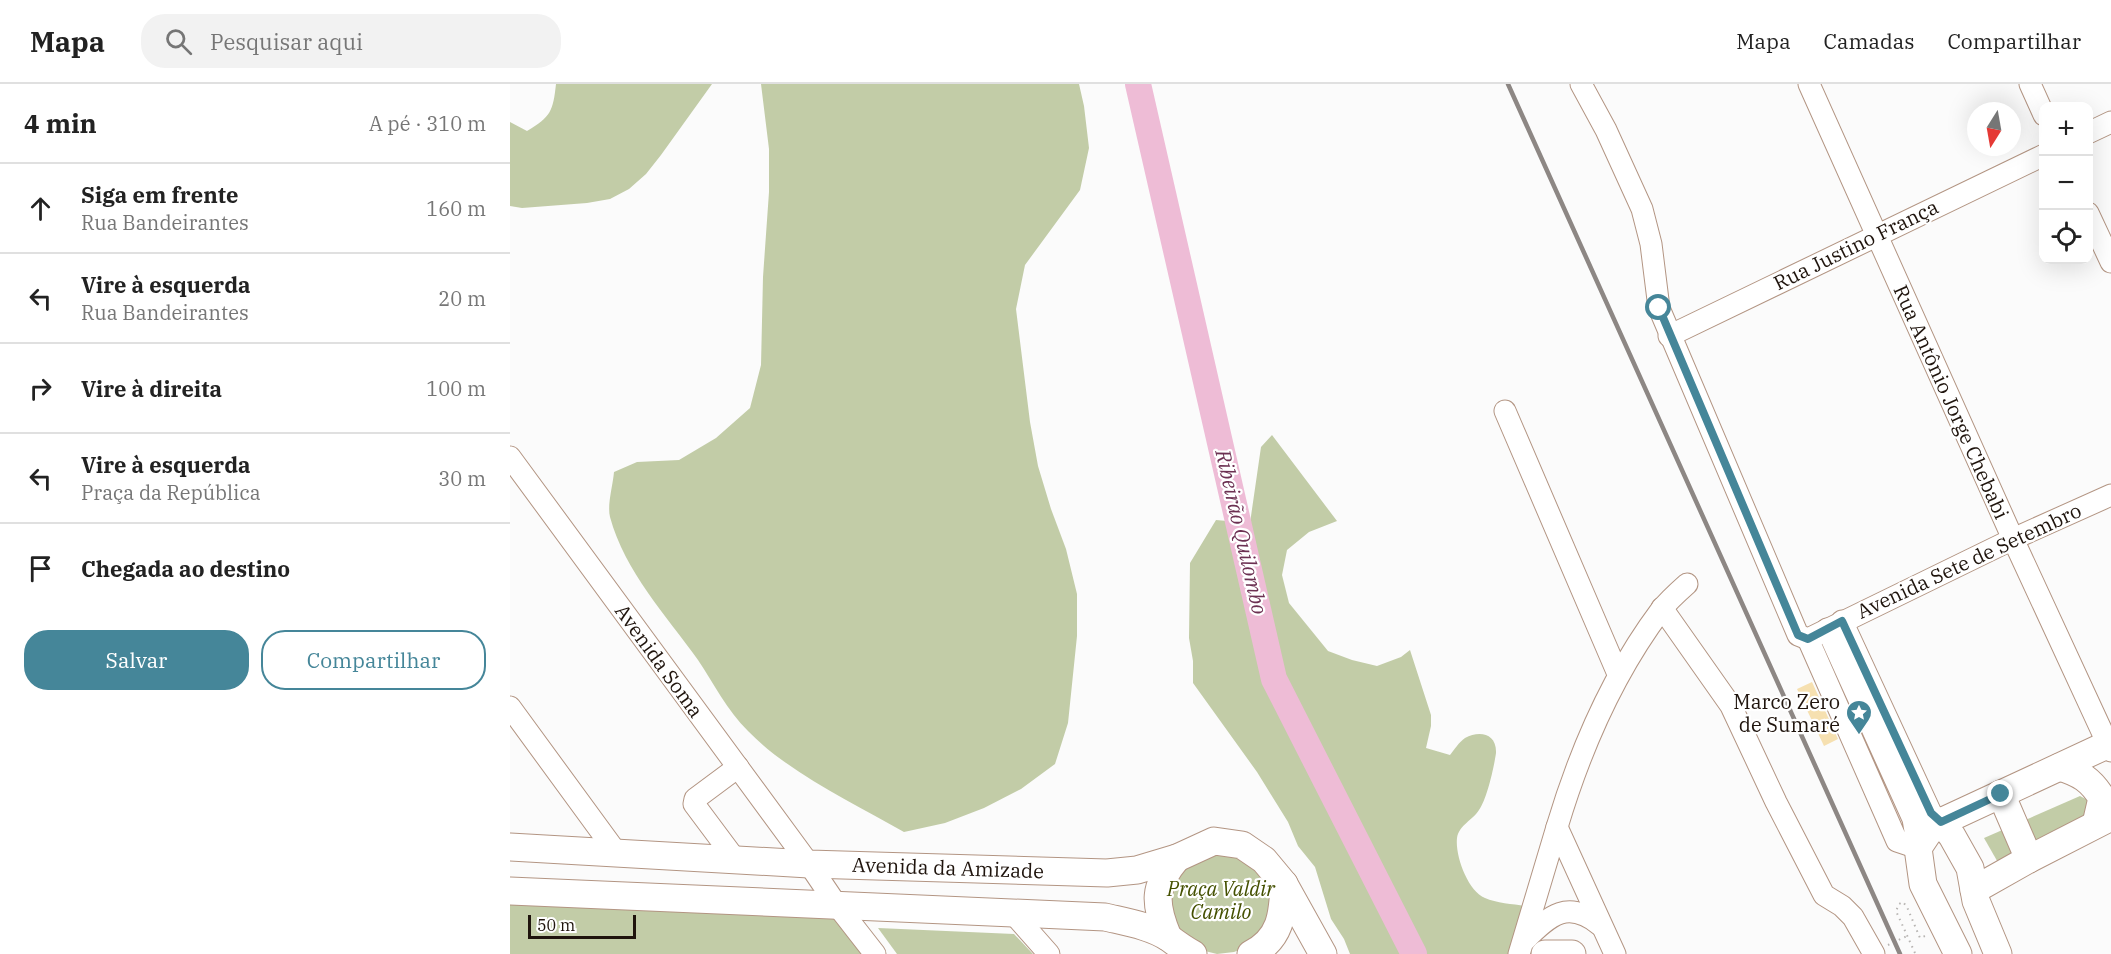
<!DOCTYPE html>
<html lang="pt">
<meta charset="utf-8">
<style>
:root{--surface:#fff;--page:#f2f2f2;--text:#222;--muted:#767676;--line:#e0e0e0;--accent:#458699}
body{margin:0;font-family:"IBM Plex Serif",serif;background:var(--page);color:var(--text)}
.controls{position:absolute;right:18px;top:18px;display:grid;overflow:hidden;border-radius:12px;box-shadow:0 6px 24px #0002}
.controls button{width:54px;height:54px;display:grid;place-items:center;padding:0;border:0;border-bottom:2px solid var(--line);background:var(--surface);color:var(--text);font:30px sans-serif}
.compass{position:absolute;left:1457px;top:18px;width:54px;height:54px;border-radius:50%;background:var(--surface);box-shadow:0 6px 24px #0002;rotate:191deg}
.scale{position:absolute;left:18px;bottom:15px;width:108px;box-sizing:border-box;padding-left:6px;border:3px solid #1f140d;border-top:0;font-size:16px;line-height:21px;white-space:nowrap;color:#1f140d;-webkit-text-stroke:4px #fff;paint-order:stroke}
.stop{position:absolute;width:18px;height:18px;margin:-14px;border:4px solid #458699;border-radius:50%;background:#fff}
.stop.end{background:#458699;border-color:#fff;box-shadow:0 2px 6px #0008}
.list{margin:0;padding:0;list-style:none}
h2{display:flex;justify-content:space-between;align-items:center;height:78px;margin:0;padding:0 24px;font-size:26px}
h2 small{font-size:20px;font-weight:400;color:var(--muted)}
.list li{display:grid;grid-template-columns:39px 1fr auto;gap:18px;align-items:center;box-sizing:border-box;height:90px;padding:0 24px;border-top:2px solid var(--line)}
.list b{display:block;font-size:22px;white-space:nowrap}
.list p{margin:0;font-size:20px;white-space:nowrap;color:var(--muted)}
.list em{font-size:20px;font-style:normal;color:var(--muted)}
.actions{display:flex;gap:12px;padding:18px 24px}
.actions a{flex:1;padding:14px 0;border:2px solid var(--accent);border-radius:24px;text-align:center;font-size:21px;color:var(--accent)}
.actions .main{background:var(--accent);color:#fff}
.icon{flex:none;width:33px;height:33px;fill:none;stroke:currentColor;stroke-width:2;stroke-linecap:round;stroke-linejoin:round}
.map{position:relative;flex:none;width:1601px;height:870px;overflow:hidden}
header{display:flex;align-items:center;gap:36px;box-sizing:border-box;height:84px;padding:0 30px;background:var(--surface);border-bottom:2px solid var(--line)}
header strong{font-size:28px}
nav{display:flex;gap:33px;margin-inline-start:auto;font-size:21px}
.search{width:420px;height:54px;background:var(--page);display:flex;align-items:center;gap:15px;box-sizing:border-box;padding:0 21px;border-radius:24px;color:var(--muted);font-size:22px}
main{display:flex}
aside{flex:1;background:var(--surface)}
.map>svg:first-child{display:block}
</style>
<header>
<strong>Mapa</strong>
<div class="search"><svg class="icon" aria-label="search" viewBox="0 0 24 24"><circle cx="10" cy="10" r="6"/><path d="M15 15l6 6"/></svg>Pesquisar aqui</div>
<nav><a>Mapa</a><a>Camadas</a><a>Compartilhar</a></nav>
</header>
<main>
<aside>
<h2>4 min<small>A pé · 310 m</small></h2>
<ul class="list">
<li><svg class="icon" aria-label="ahead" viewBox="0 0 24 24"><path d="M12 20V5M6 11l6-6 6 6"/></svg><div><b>Siga em frente</b><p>Rua Bandeirantes</p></div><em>160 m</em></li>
<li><svg class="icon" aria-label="left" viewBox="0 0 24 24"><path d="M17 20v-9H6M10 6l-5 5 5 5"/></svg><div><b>Vire à esquerda</b><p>Rua Bandeirantes</p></div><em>20 m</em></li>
<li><svg class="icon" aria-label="right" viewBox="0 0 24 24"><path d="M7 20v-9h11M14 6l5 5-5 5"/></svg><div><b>Vire à direita</b></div><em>100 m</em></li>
<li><svg class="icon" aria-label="left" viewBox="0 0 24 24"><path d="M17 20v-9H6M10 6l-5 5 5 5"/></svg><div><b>Vire à esquerda</b><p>Praça da República</p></div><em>30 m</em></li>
<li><svg class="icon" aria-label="arrive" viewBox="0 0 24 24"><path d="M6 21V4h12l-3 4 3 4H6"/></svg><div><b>Chegada ao destino</b></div></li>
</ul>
<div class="actions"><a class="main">Salvar</a><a>Compartilhar</a></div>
</aside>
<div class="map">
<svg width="1601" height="870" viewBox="0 0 1601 870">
<rect width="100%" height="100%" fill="#fbfbfb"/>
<g fill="#c2cca7">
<path d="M46 0H202L151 71 136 90 119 105 100 115 77 119 12 124 0 122V38L17 47C41 33 43 27 46 0Z"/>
<path d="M251 0H569L574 22 579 64 570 106 515 181 506 225 520 338 528 382 541 425 556 465 567 510V552L558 639 545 680 511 705 474 724 435 739 394 748C343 719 279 689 238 647 217 626 204 600 188 576 156 531 115 488 100 433 97 421 103 401 104 388L127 378 169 376 206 354 240 324 251 281 253 193 259 108V65Z"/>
<path d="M762 351 827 437 799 448 777 466 772 491 779 519 818 567 842 576 867 582 891 573 900 566 921 631V642L916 664 940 671C944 666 949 658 955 654 969 646 987 649 986 669 984 683 977 715 969 726 963 736 949 741 947 754 945 772 958 807 975 814 986 819 1003 820 1015 822L1016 870H840L834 855 821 835 805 783 788 762 778 738 747 688 683 599V577L679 554 680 479 706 436 740 439 751 363Z"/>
<polygon points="1570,712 1585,720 1586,730 1490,782 1474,754"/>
<polygon points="723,765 762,800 761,836 739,862 724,868 707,870 691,866 676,857 659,829 662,796 672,780"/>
<polygon points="0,816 332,827 364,870 0,870"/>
<polygon points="368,844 504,850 523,870 387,870"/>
</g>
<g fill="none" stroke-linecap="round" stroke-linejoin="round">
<polyline stroke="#eebcd6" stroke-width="26" points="628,0 764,595 904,870"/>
</g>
<polygon fill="#f6e0b0" points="1302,598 1328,655 1314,662 1287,605"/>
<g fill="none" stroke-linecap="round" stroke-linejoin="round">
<defs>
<g id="minor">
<polyline points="1071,0 1096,46 1132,125 1141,160 1149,224 1288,551 1298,555 1503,455 1601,411"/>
<polyline points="1299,0 1503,455 1601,667"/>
<polyline points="1520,0 1534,31"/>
<polyline points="1578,49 1601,38"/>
<polyline points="1578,129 1601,178"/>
<polyline points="1159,252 1534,71"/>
<polyline points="995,327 1108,590"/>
<polyline points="0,373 299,780 326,820 365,870"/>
<polyline points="1152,524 1221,622 1266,718 1314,811 1332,822 1343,833 1364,870"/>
<polyline points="1332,537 1421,729 1431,738"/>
<polyline points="1298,555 1387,757 1408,764 1403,735 1317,545"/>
<polyline points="0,623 106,768"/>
<path d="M1047 743C1070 666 1103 590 1151 526 1158 517 1168 508 1177 500"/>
<polyline points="225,775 184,720 185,715 228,683"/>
<polyline points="502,828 539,870"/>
<path d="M1015 856C1040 831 1058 815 1090 841"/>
<polyline points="1009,870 1047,743 1105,870"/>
</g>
<g id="major">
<path d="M1550 683C1570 689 1581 696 1592 714L1586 740"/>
<polyline points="1491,710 1519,775"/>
<polyline points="1431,738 1442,752 1460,784 1466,817 1488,870"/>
<polyline points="0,763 299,780 597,789 627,786 667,774 704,757 732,761 754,776 774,800 813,870"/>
<polyline points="1464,806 1519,775 1601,733"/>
<path d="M0 807 595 833C616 838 641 842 659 854 667 860 674 865 683 870"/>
<path d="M658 853C644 820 643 802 667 774"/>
<path d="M741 870C771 855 773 830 774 800"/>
<polyline points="1035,870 1062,870"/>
<polyline points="1448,870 1413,800 1408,764 1418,749 1431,738 1601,659"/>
</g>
</defs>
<use href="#minor" stroke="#b39583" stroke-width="23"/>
<use href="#major" stroke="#b39583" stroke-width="29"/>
<g stroke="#b7b4b2" stroke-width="2" stroke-dasharray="1.5 4.5" stroke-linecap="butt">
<polyline points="1378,861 1397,852"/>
<polyline points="1405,869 1386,827 1389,820 1393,818 1397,823 1410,854 1415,852"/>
</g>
<use href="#minor" stroke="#fff" stroke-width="21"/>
<use href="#major" stroke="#fff" stroke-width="27"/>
<polyline stroke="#8d8784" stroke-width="4.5" points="998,0 1390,870"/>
</g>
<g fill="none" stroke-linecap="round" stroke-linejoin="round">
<polyline stroke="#458699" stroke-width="8" points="1149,224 1288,551 1298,555 1332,537 1421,729 1431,738 1491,710"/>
</g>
<defs>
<symbol id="sight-pin" viewBox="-11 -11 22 30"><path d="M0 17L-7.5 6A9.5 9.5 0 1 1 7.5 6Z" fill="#458699" stroke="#fff"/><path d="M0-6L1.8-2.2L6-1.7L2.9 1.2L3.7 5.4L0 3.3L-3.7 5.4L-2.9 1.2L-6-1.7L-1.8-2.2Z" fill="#fff"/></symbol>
</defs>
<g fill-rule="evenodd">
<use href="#sight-pin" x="1334" y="614" width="30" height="40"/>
</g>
<g text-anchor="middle" stroke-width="4.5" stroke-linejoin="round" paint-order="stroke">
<g font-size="20" fill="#1f140d" stroke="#fff">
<text transform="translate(1346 161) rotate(-26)" y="7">Rua Justino França</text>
<text transform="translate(1441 318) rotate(66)" y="7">Rua Antônio Jorge Chebabi</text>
<text transform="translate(1459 477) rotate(-25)" y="7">Avenida Sete de Setembro</text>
<text transform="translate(149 577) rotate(54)" y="7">Avenida Soma</text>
<text transform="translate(438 784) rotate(2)" y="7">Avenida da Amizade</text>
</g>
<g font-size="20" fill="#1f140d" stroke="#fff" text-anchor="end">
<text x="1330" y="625">Marco Zero<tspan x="1330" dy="23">de Sumaré</tspan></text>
</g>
<g font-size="20" font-style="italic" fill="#445000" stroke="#fff">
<text x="711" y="812">Praça Valdir<tspan x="711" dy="23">Camilo</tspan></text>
</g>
<g font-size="21" font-style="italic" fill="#6c3052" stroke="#fff">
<text transform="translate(731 448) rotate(77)" y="7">Ribeirão Quilombo</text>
</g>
</g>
</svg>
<div class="controls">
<button>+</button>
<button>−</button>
<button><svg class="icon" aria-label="locate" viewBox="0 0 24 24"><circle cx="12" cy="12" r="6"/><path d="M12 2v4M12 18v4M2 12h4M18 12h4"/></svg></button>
</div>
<svg class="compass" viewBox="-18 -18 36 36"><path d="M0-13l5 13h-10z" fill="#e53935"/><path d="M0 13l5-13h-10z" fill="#767676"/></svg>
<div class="scale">50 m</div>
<div class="stop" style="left:1149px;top:224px"></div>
<div class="stop end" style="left:1491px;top:710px"></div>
</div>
</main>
